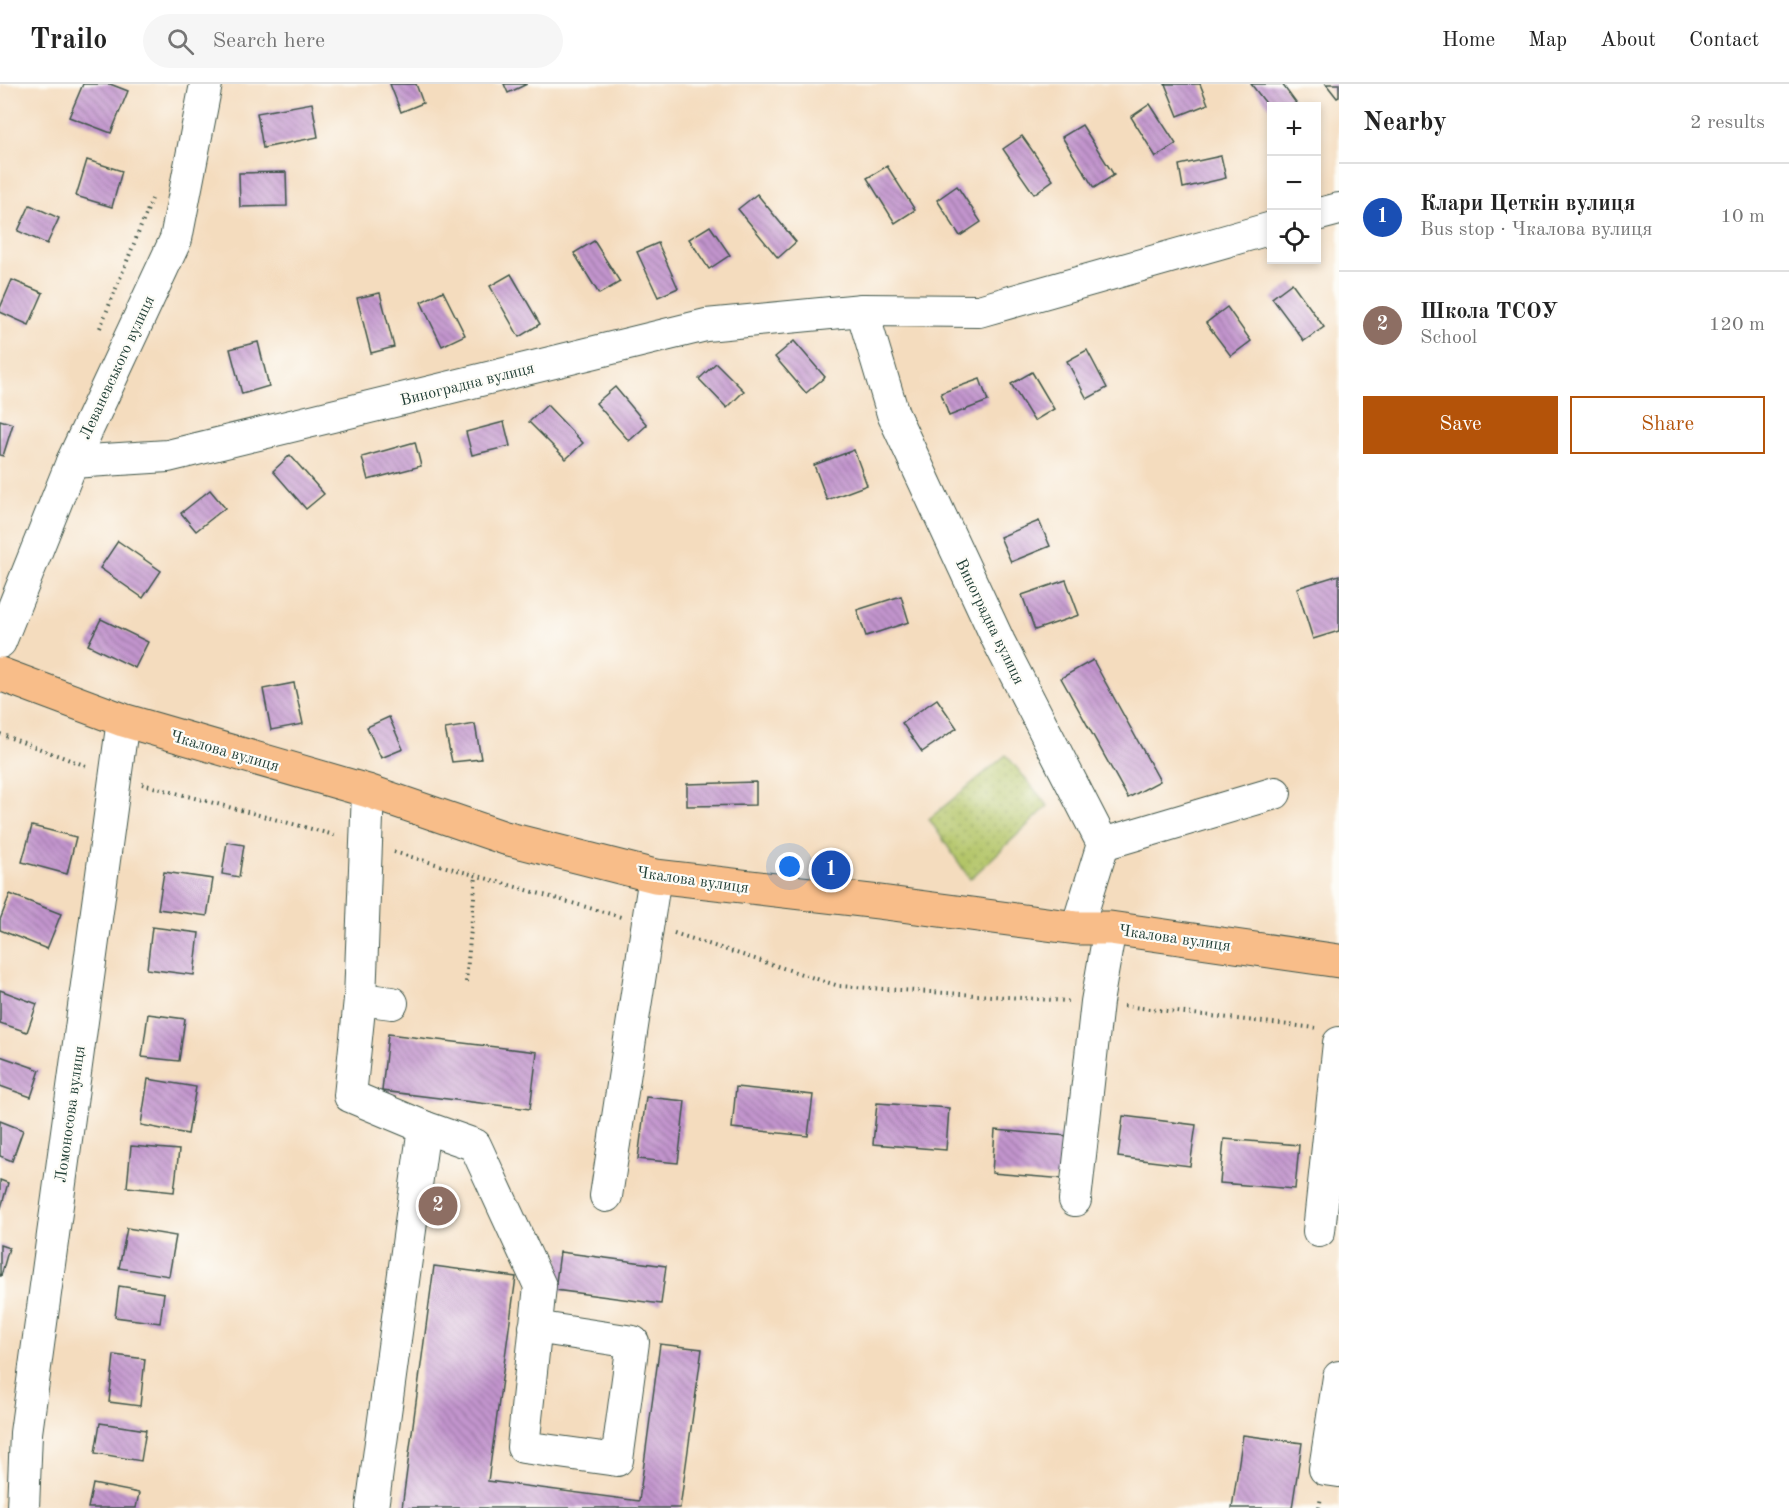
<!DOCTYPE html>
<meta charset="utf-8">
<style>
:root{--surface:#fff;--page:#f6f6f6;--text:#222;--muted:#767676;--line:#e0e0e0;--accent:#b45309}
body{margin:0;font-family:"Old Standard TT",serif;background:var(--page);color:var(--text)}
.controls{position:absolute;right:18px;top:18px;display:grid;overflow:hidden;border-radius:0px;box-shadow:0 3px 9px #0003}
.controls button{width:54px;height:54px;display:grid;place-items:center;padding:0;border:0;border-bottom:2px solid var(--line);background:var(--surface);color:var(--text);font:30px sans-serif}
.you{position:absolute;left:790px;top:783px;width:21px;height:21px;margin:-15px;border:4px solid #fff;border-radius:50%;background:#1a73e8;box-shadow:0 0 0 9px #1a73e833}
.badge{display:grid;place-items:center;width:39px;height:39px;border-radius:50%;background:var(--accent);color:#fff;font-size:20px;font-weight:700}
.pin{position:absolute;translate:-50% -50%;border:3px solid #fff;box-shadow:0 2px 6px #0006}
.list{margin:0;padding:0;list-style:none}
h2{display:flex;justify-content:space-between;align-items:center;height:78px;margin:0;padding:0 24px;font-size:26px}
h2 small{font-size:20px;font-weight:400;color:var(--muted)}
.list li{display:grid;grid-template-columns:39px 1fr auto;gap:18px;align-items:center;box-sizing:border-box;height:108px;padding:0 24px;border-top:2px solid var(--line)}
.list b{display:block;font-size:22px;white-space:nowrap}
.list p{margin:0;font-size:20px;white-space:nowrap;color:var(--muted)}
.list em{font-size:20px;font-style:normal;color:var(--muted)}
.actions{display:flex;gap:12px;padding:18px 24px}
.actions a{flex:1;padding:14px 0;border:2px solid var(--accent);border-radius:0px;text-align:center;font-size:21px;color:var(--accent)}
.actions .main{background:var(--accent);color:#fff}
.icon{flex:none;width:33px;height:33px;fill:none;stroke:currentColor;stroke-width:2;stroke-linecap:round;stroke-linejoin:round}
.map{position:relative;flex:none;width:1339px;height:1424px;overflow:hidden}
header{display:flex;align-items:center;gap:36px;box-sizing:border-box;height:84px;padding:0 30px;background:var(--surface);border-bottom:2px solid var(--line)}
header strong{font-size:28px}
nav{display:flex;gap:33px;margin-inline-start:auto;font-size:21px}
.search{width:420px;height:54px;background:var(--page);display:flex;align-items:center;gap:15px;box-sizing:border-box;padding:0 21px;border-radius:33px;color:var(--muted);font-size:22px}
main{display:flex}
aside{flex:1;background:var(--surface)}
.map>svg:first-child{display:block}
</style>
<header>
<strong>Trailo</strong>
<div class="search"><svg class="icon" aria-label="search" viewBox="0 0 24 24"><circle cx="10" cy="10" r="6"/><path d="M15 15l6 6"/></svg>Search here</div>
<nav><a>Home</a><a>Map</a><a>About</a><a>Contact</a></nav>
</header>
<main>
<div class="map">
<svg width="1339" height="1424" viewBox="0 0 1339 1424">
<defs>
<pattern id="grass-dots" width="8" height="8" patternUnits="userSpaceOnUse" patternTransform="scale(1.5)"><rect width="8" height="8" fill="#b3c568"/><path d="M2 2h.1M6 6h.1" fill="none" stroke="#91a156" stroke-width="1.8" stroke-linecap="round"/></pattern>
<pattern id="building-back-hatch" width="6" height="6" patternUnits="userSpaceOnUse" patternTransform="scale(1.5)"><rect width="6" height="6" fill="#c294cd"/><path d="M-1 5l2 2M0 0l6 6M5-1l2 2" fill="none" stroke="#9d7aa7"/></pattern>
</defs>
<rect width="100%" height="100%" fill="#fdfcf7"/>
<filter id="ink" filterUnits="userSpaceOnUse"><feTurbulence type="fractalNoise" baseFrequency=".0167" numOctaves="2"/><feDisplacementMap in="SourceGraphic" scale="12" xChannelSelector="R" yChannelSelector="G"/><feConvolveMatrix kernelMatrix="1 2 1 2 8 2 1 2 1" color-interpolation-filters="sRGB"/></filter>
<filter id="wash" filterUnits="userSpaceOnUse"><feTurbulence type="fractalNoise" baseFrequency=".008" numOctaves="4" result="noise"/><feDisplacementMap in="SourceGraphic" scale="24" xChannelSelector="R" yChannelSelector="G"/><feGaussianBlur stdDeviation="1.35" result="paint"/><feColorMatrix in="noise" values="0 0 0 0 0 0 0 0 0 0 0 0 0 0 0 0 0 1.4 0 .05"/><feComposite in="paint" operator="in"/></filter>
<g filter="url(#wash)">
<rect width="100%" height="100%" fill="#f4dcbe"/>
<polygon fill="url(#grass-dots)" stroke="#69814e" stroke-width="1.5" points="1006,671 1048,722 970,795 929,735"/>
<g id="blocks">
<g fill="url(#building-back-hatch)">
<polygon points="83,0 110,0 128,7 111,49 69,33"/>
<polygon points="390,0 416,0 423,19 401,28"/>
<polygon points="504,0 527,0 508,9"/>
<polygon points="1165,0 1200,0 1208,20 1178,32"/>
<polygon points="1251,0 1282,0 1296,19 1291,22 1272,22 1272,27"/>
<polygon points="1326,0 1339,0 1339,13 1337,14"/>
<polygon points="312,19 318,53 263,64 257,29"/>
<polygon points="1150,20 1176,60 1156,73 1131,33"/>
<polygon points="1082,41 1114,91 1094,104 1062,53"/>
<polygon points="1022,52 1053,96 1034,110 1003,65"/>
<polygon points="1221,72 1226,94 1183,104 1179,81"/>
<polygon points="87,76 122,87 112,123 76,112"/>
<polygon points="887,82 915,126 895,139 867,94"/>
<polygon points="286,88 287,122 240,123 239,89"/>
<polygon points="957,102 981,138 960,152 937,116"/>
<polygon points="757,110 796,158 778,174 738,125"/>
<polygon points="30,121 59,134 47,160 18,147"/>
<polygon points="710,142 730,171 709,185 689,155"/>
<polygon points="594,157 620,198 599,210 574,169"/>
<polygon points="658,159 678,204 658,213 637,168"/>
<polygon points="511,190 540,240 519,253 490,202"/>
<polygon points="12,196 43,209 29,241 0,228 0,224"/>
<polygon points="1292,199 1324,243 1304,257 1272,214"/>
<polygon points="443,207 465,251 442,262 421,218"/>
<polygon points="380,209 394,263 371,269 357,214"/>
<polygon points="1227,223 1251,257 1231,272 1206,239"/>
<polygon points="794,257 825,293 806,309 775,273"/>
<polygon points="258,258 269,302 242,310 230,265"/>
<polygon points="1087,266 1107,304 1087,315 1067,277"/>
<polygon points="716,279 744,307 727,324 699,295"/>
<polygon points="1032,288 1054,325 1034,337 1011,300"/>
<polygon points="980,295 988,317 949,332 941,309"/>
<polygon points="615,303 647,341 629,357 596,319"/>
<polygon points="547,321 583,359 566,375 529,338"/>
<polygon points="0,336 13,340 3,372 0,371"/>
<polygon points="504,338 510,362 472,371 466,348"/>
<polygon points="415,358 421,382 368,396 362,373"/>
<polygon points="854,366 867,401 827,416 814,381"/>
<polygon points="290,371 324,410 306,425 273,387"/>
<polygon points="210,406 225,424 196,447 181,429"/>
<polygon points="1039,437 1050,462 1011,478 1000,453"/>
<polygon points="118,457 161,487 143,514 100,484"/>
<polygon points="1339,491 1339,547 1313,555 1297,504"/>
<polygon points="1066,496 1079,531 1035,546 1022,511"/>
<polygon points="901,512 909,538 866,552 857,526"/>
<polygon points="101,535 148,558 135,584 88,561"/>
<polygon points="1093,576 1160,697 1128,714 1061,594"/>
<polygon points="294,599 303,640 271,646 263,605"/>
<polygon points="937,615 957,644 922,668 902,639"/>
<polygon points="389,633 403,665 381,674 367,643"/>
<polygon points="475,640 481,675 452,678 445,645"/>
<polygon points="756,698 756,721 687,722 687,700"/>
<polygon points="32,742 76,753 67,790 22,778"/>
<polygon points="227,758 244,761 239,793 222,790"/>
<polygon points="164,788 213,795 207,832 158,825"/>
<polygon points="10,810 61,830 47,865 0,846 0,836"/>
<polygon points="152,843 199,849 194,891 147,885"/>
<polygon points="0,906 37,920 27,948 0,939"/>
<polygon points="148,930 185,935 179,977 142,973"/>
<polygon points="388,950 537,968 530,1025 382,1007"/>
<polygon points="0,972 40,986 31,1013 0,1002"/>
<polygon points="148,995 196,1003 188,1050 141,1041"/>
<polygon points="736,1003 813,1011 808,1052 732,1044"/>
<polygon points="646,1013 685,1017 678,1079 638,1075"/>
<polygon points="877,1019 949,1024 946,1066 873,1060"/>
<polygon points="1123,1032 1196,1041 1190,1082 1118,1073"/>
<polygon points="0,1037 23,1046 12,1077 0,1072"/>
<polygon points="995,1046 1069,1052 1066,1095 992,1089"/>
<polygon points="1224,1055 1299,1061 1295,1105 1220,1099"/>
<polygon points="131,1062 179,1066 174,1108 127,1103"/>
<polygon points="0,1096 8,1099 1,1124 0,1124"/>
<polygon points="127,1144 176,1152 169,1192 119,1184"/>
<polygon points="0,1161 9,1164 1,1192 0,1192"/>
<polygon points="560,1168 666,1182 661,1220 555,1206"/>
<polygon points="434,1182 516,1193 488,1397 639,1417 660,1260 702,1265 680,1424 402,1424"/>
<polygon points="119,1202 164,1209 160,1239 115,1233"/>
<polygon points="114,1271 145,1275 140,1322 109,1318"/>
<polygon points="100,1339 146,1346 141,1377 95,1369"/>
<polygon points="1243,1351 1302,1359 1292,1424 1232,1424"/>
<polygon points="93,1400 139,1409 136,1424 88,1424"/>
</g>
</g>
</g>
<g filter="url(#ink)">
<use href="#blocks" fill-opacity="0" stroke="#3f5549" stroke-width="1.5"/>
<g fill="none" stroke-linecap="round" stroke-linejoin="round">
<defs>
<g id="minor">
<polyline points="1316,131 1339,125"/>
<polyline points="862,226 893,330 999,558 1103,760 1077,844"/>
<polyline points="72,378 168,372 706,241 862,226 979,227 1272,144"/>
<polyline points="0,558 72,378 176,155 206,0"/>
<polyline points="368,707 360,915 350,1012 424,1043 372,1424"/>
<polyline points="1103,760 1275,709"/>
<polyline points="360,915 392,919"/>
<polyline points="424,1043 475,1061 540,1202 523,1363 617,1376 633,1258 535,1243"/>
<polyline points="606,1112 655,792"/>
<polyline points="1075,1116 1097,918 1110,844"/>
<polyline points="1319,1147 1339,959"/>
<polyline points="1339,1293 1325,1385 1339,1387"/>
<polyline points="23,1424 26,1349 123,636"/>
</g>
<polyline id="major" points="0,590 123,636 368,707 505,754 655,792 879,818 1077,844 1110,844 1339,877"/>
</defs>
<use href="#minor" stroke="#3f5549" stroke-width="34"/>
<use href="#major" stroke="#3f5549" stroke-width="35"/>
<g stroke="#3f5549" stroke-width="4" stroke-dasharray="1.5 4.5" stroke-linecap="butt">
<polyline points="100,244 152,115"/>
<polyline points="0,650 89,683"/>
<polyline points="142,700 338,752"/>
<polyline points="394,768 621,833"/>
<polyline points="674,849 839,902 1068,917"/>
<polyline points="466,898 476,792"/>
<polyline points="1124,922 1316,944"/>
<polyline points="1319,1424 1321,1413"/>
</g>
<use href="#minor" stroke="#fff" stroke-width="32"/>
<use href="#major" stroke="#f8bd89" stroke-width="33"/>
</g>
</g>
<g text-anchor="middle" stroke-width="4.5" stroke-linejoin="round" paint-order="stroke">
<g font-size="16" fill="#1f3d34" stroke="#fdfcf7">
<text transform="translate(116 283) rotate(-65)" y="6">Леваневського вулиця</text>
<text transform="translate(467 299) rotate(-14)" y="6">Виноградна вулиця</text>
<text transform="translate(991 537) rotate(64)" y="6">Виноградна вулиця</text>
<text transform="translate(225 666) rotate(16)" y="6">Чкалова вулиця</text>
<text transform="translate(693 795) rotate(8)" y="6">Чкалова вулиця</text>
<text transform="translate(1175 853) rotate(8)" y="6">Чкалова вулиця</text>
<text transform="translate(69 1030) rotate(-82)" y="6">Ломоносова вулиця</text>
</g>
</g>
</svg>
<div class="controls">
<button>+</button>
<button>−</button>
<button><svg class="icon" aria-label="locate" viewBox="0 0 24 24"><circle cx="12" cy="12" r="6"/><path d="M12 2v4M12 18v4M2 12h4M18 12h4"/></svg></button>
</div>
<div class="you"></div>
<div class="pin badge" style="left:831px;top:786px;background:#1a4fb4">1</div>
<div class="pin badge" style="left:438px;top:1122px;background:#8d6e63">2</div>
</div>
<aside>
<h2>Nearby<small>2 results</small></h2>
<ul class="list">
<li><span class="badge" style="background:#1a4fb4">1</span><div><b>Клари Цеткін вулиця</b><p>Bus stop · Чкалова вулиця</p></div><em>10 m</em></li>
<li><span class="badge" style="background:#8d6e63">2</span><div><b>Школа ТСОУ</b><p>School</p></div><em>120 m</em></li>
</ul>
<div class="actions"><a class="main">Save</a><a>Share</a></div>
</aside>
</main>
